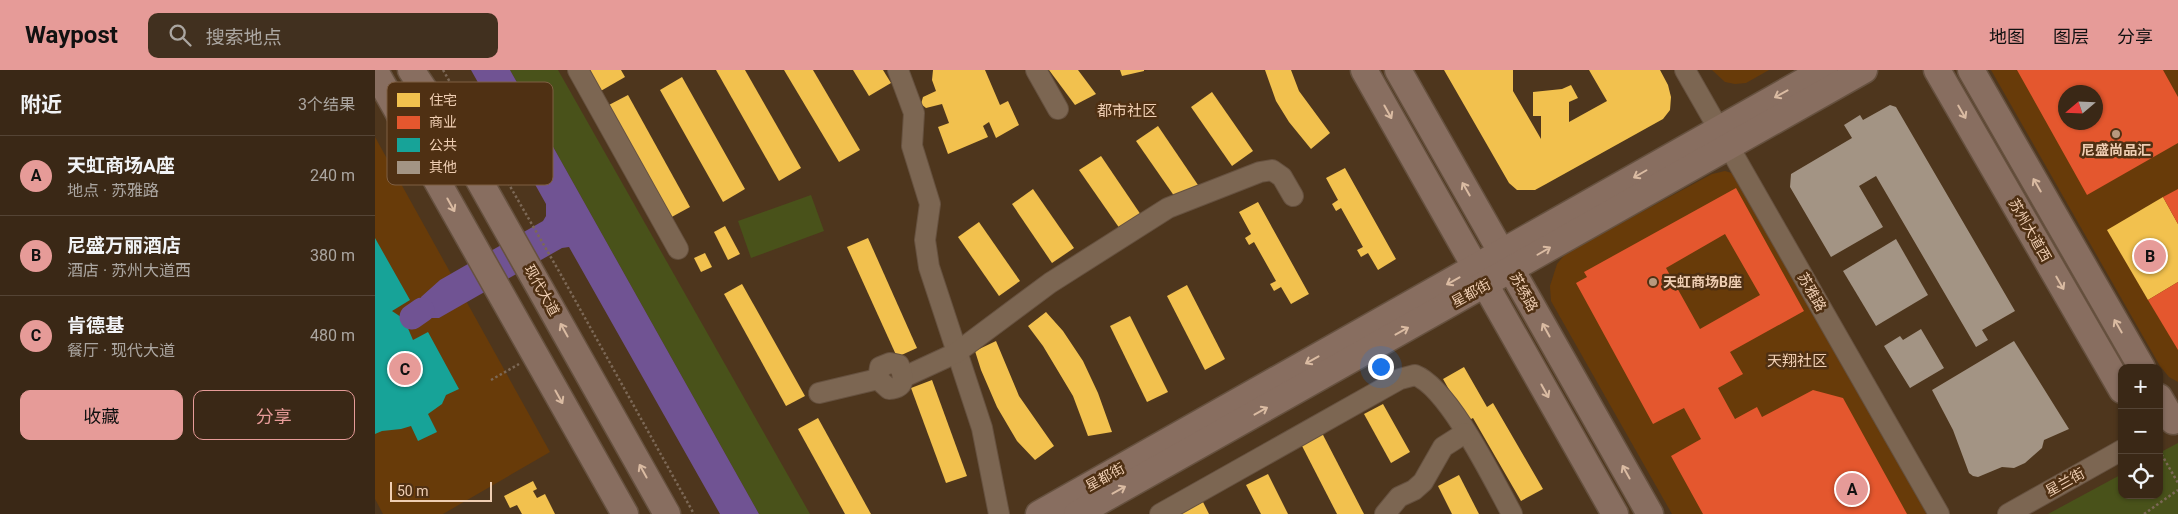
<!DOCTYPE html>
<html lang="zh">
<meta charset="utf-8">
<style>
:root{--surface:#3a2816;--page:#41301f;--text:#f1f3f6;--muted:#aba6a1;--line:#544435;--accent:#e69b98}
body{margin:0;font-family:Roboto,"Noto Sans SC",sans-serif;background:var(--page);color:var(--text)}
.controls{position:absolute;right:15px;bottom:15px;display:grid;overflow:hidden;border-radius:10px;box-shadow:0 1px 4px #0004}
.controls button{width:45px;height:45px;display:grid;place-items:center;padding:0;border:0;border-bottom:1px solid var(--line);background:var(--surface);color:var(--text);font:25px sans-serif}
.compass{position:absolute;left:1683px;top:15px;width:45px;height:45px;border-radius:50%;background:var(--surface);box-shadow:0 1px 4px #0004;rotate:251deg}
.scale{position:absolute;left:15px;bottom:12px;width:102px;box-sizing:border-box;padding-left:5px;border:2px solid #efceb3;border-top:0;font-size:14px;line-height:18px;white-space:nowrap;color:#efceb3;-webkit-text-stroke:4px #4f3013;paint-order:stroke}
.you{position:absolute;left:1005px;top:296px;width:18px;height:18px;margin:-12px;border:4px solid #fff;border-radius:50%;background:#1a73e8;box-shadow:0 0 0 8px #1a73e833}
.badge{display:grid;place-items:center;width:32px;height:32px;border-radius:50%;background:var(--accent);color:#111;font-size:16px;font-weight:700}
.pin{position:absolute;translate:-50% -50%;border:2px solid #fff;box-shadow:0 1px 5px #0006}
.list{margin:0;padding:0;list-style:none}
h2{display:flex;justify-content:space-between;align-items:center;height:65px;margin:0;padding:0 20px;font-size:21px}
h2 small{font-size:16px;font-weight:400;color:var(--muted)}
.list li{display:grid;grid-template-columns:32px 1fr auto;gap:15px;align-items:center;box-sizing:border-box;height:80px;padding:0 20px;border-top:1px solid var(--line)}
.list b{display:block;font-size:19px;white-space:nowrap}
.list p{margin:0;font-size:16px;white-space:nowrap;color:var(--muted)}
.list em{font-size:16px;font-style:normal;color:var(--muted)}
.actions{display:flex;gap:10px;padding:15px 20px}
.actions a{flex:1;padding:11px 0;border:1px solid var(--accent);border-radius:10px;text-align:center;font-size:18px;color:var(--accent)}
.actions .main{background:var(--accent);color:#111}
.icon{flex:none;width:28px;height:28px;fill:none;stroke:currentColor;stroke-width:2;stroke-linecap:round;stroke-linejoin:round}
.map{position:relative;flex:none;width:1803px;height:444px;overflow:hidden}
header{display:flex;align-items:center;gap:30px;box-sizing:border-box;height:70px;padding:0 25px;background:var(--accent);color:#111}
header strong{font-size:24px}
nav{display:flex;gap:28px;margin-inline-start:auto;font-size:18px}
.search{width:350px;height:45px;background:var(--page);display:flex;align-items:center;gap:12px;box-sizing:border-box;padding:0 18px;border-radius:10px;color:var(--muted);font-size:19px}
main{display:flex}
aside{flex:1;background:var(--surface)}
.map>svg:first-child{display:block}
</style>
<header>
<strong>Waypost</strong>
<div class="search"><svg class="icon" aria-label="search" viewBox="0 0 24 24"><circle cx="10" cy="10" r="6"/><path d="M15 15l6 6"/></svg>搜索地点</div>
<nav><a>地图</a><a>图层</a><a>分享</a></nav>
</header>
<main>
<aside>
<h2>附近<small>3个结果</small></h2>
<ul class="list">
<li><span class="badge">A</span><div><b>天虹商场A座</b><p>地点 · 苏雅路</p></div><em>240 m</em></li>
<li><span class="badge">B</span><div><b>尼盛万丽酒店</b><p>酒店 · 苏州大道西</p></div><em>380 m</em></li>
<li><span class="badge">C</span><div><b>肯德基</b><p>餐厅 · 现代大道</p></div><em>480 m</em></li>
</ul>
<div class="actions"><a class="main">收藏</a><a>分享</a></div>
</aside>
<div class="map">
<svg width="1803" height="444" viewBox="0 0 1803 444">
<rect width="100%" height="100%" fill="#4e361d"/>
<g fill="#683b09" fill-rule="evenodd">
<polygon points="1337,0 1394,0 1371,13 1360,14 1350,12"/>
<path d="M1616 0H1803V312L1794 307 1785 296ZM1690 22H1720V52H1690Z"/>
<polygon points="0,67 175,382 68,444 8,444 0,429"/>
<polygon points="1350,101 1360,104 1549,436 1552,444 1297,444 1176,231 1175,216 1182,194 1191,183 1337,104"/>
</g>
<g fill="#49521a">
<polygon points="135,0 183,0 435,444 384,444"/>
<polygon points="436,125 449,161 376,188 363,151"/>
<polygon points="1803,373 1803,444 1673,444 1747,404 1747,425 1784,425 1784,383"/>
</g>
<polygon fill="#705393" points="96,0 135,0 384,444 345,444 194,177 187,178 64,248 56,248 47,240 46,227 65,210 168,151 171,146 171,134"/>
<g fill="#f2c14e">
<polygon points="211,0 246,0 250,7 224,22"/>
<polygon points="341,0 370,0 426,98 404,111"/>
<polygon points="409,0 438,0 485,80 464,92"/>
<polygon points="478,0 508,0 516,13 494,26"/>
<polygon points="558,0 610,0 625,35 633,31 644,55 621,68 614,52 608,56 613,67 573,84 563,57 574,53 567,34 551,38 546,34 548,27 561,21 557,10"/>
<polygon points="674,0 703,0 721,24 700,35"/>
<polygon points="745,0 769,0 769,1 747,6"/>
<polygon points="890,0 916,0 924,21 955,63 936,79 914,52 901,31"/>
<polygon points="1069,0 1138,0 1138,21 1166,69 1166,46 1158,46 1158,22 1187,19 1196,15 1203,28 1194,32 1194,52 1232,31 1214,0 1285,0 1293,15 1296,27 1295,40 1288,49 1171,114 1160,120 1142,120 1134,113"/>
<polygon points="307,7 370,119 348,132 285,20"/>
<polygon points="837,22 878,81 857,96 816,37"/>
<polygon points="253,25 315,137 293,149 230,37"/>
<polygon points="783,56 823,115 802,130 761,71"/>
<polygon points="726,86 766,145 745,159 704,100"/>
<polygon points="970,98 1021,189 1003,200 993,183 986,187 982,180 988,177 966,138 961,141 957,134 963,130 951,108"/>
<polygon points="658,119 699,178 677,193 637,134"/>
<polygon points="1788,127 1803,154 1803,212 1773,230 1732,160"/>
<polygon points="883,132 934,224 916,234 906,217 899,221 895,214 901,211 879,172 874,175 870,168 876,164 864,142"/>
<polygon points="604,152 645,211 624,226 583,167"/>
<polygon points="350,156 365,184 353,190 339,162"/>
<polygon points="493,168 542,278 522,287 472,177"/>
<polygon points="330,183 337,197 326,202 319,188"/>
<polygon points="367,214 430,326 411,336 349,224"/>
<polygon points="812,215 850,289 830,300 792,226"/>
<polygon points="671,242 688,261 708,291 723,323 737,362 713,366 698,326 668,276 653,256"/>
<polygon points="755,246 793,322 772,332 735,256"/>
<polygon points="621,271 644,326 679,376 660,390 642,371 622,337 606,300 600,281"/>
<polygon points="1089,297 1112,337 1118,333 1168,419 1146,431 1098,348 1092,351 1068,309"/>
<polygon points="557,310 592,406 571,413 536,318"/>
<polygon points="1008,334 1035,382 1016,393 989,344"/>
<polygon points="443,348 496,444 470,444 423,359"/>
<polygon points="947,363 989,444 962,444 926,374"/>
<polygon points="893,404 913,444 886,444 871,415"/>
<polygon points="1084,405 1104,444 1077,444 1063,416"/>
<polygon points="158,411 162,419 158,421 162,428 170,424 180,444 147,444 142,435 135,438 129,426"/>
<polygon points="828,432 834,444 804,444"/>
</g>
<g fill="#e4572e" fill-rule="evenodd">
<path d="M1642 0H1788L1803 27V73L1712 125ZM1690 22H1720V52H1690Z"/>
<path d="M1361 118 1429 241 1355 282 1368 304 1343 318 1360 349 1382 337 1387 347 1438 320 1468 328 1532 444H1328L1296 386 1326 369 1309 338 1278 354 1201 213 1212 207 1209 202ZM1350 164 1385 225 1325 259 1291 198Z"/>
<polygon points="1803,119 1803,154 1788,127"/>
<polygon points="1803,212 1803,280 1773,230"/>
</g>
<polygon fill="#17a398" points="0,168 35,230 17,241 29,249 38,270 53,262 84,319 71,325 67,334 53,344 62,362 43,371 36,356 26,359 7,361 0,364"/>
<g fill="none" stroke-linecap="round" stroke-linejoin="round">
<polyline stroke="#705393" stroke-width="25" points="37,247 47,240"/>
</g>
<g fill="#a39484">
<polygon points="1515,35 1521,37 1640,241 1607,260 1613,270 1601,277 1501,106 1484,116 1508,157 1456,187 1415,117 1416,104 1477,68 1469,55 1485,45 1488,50"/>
<polygon points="1521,169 1553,225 1501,256 1468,201"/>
<polygon points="1546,259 1569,298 1535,318 1509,276 1525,266 1528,270"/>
<polygon points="1639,271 1694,359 1669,370 1667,378 1650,393 1639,398 1627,397 1603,407 1598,406 1594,403 1578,360 1557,320"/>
</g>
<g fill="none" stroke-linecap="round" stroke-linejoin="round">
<defs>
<g id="minor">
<polyline points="203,0 303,179"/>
<polyline points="523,0 539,43 537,76 555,134 550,170 554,197 607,358 624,444"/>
<polyline points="661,0 683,39"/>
<polyline points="1310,0 1564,444"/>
<polyline points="529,307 581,283 675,213 793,138 885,102 897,100 907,107 918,126"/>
<path d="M444 323 503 309 514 319C530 318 530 308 524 295L515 293 505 297 503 309"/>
<path d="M785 444 1025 309 1040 305C1074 318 1119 411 1137 444"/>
<polyline points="1010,444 1024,427 1039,420 1048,412 1068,377 1090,363"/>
<polyline points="1633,444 1747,380"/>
</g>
<g id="major">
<polyline points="36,0 73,55 292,444"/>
<polyline points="989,0 1240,444"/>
<polyline points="1023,0 1275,444"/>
<polyline points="1562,0 1747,320"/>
<polyline points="1596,0 1767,298"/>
<polyline points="0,1 250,444"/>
<polyline points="1784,327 1798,351"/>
<polyline points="664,444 1449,0"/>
<polyline points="702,444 1489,0"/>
</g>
</defs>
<use href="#minor" stroke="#66513f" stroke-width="22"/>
<use href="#major" stroke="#66513f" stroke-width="29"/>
<g stroke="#7c6856" stroke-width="2.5" stroke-dasharray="2.5 2.5" stroke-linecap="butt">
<polyline points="68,0 185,203 319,444"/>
<polyline points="116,310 144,294"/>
<polyline points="1784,380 1803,413"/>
<polyline points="1769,444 1803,420"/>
</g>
<use href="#minor" stroke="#7c6652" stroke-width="20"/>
<use href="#major" stroke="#886e60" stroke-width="26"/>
</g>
<defs><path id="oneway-shaft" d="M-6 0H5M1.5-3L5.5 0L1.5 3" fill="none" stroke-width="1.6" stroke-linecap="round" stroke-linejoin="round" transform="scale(1.25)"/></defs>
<g stroke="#dabba2">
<use href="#oneway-shaft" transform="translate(1406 24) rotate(151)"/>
<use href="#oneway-shaft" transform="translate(1013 42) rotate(61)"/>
<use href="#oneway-shaft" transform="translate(1587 42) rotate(60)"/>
<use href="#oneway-shaft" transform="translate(1265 104) rotate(150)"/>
<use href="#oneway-shaft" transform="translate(1662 115) rotate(-120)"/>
<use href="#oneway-shaft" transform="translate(1091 119) rotate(-120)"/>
<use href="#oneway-shaft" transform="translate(76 135) rotate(61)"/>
<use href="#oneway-shaft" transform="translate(1169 181) rotate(-30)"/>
<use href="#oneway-shaft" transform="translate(1078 211) rotate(151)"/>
<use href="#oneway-shaft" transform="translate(1685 213) rotate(60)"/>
<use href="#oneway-shaft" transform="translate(1743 256) rotate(-120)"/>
<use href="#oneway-shaft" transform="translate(189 260) rotate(-119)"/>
<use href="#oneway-shaft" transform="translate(1171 260) rotate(-119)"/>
<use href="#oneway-shaft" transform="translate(1027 261) rotate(-29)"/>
<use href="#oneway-shaft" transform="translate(937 290) rotate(151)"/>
<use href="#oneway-shaft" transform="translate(1170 321) rotate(61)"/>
<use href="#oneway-shaft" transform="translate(184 327) rotate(61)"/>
<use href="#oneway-shaft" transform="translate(886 341) rotate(-29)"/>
<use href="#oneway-shaft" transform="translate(268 401) rotate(-119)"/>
<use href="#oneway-shaft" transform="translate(1251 402) rotate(-119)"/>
<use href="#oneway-shaft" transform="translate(744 420) rotate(-29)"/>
</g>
<g fill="#b7997e" stroke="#4f3013" stroke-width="2">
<circle cx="1741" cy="64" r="5"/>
<circle cx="1278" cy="212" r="5"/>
</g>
<g text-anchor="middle" stroke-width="5" stroke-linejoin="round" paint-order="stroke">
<g font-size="14" font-weight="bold" fill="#efceb3" stroke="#4f3013">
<text x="1741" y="85">尼盛尚品汇</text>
<text x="1288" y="217" text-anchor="start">天虹商场B座</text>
</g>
<g font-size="14" fill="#efceb3" stroke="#4f3013">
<text transform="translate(1655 160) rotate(60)" y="5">苏州大道西</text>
<text transform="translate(167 220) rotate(61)" y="5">现代大道</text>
<text transform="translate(1149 222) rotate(61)" y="5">苏绣路</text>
<text transform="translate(1437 222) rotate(60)" y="5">苏雅路</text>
<text transform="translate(1096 223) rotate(-29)" y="5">星都街</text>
<text transform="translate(730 407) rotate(-29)" y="5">星都街</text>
<text transform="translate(1690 412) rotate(-29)" y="5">星兰街</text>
</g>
<g font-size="15" fill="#efceb3" stroke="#4f3013">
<text x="752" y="46">都市社区</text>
<text x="1422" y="296">天翔社区</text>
</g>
</g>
<rect x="12" y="12" width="166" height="103" rx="8" fill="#4f3013" stroke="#7f5f43" stroke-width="1"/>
<rect x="22" y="23" width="23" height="14" fill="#f2c14e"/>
<rect x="22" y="46" width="23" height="13" fill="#e4572e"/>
<rect x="22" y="68" width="23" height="14" fill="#17a398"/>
<rect x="22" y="91" width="23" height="13" fill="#a39484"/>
<g font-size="14" fill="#efceb3">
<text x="54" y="35">住宅</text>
<text x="54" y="57">商业</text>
<text x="54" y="80">公共</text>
<text x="54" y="102">其他</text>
</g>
</svg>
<div class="controls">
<button>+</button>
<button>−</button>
<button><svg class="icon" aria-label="locate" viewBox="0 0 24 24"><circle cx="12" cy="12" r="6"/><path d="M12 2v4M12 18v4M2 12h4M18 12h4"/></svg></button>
</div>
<svg class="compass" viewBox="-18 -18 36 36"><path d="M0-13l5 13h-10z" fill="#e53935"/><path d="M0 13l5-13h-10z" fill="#aba6a1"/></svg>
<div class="scale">50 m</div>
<div class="you"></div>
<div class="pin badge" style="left:1477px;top:419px">A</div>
<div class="pin badge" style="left:1775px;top:186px">B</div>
<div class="pin badge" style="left:30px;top:299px">C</div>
</div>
</main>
